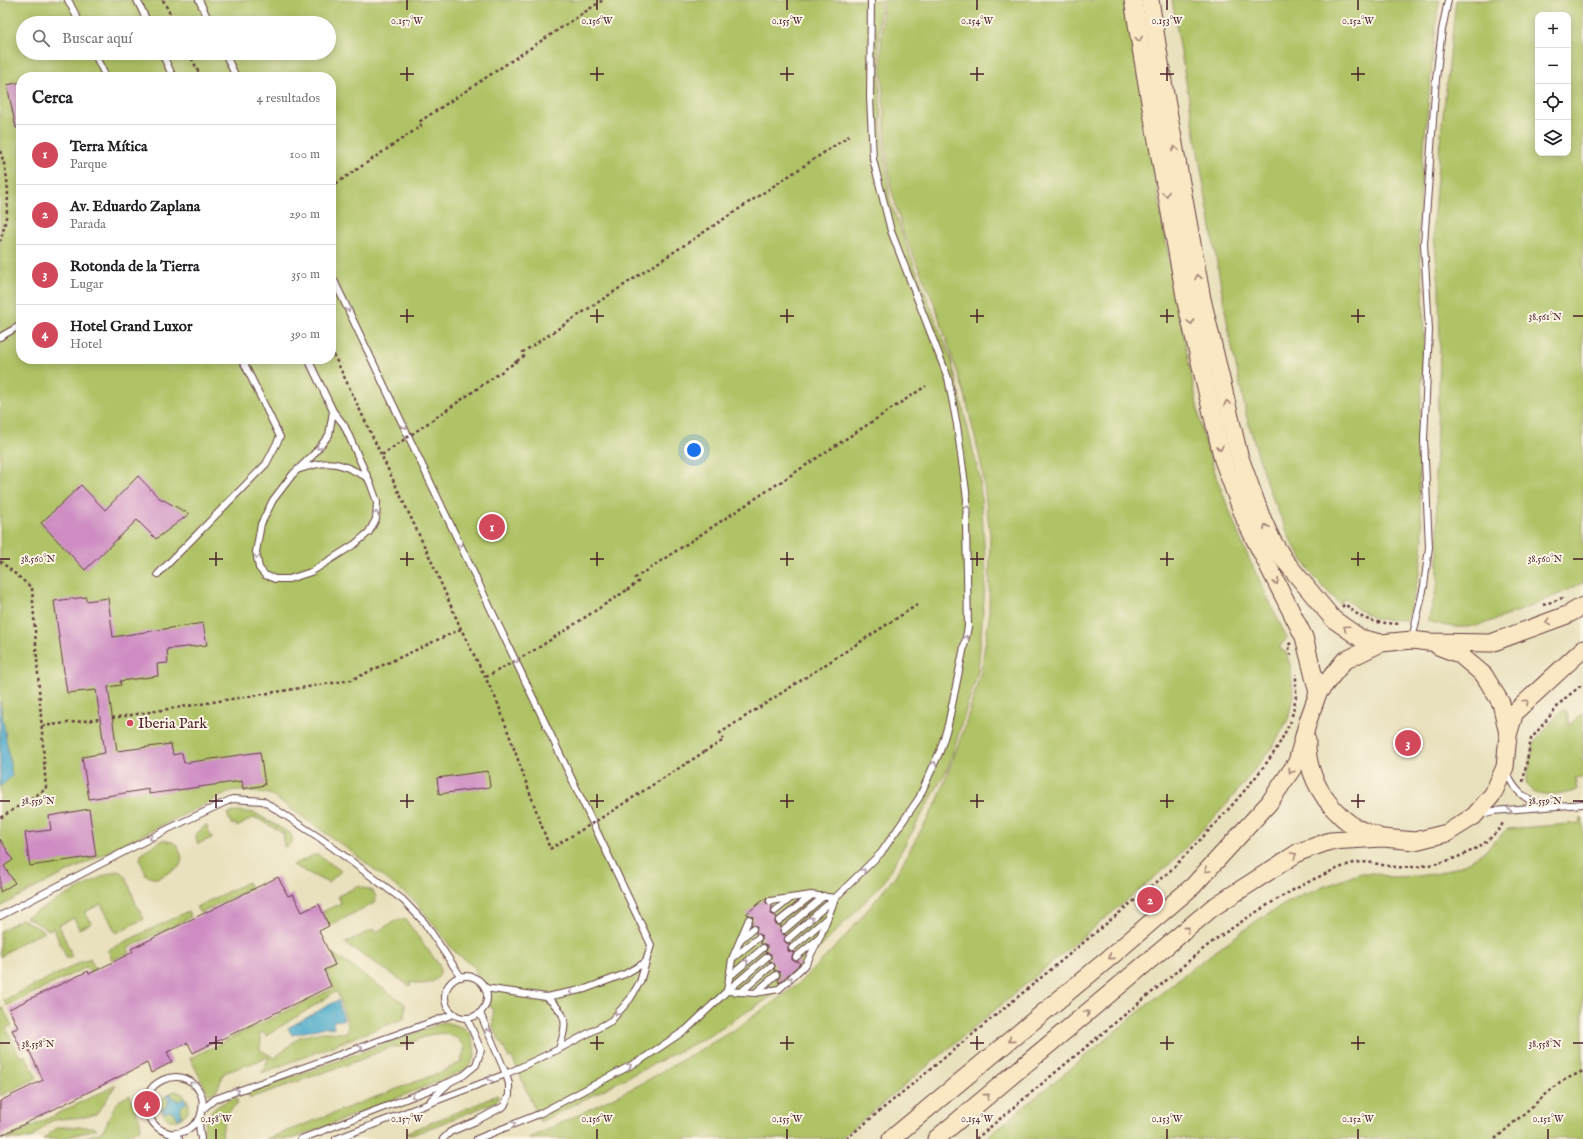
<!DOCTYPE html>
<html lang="es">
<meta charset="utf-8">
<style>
:root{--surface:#fff;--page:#f6f6f6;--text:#202124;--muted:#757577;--line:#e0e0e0;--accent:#d1495b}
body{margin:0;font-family:"IM FELL English",serif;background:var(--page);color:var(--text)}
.controls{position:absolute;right:12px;top:12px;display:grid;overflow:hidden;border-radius:8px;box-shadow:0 2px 10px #0003}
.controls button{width:36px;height:36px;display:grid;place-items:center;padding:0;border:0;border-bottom:1px solid var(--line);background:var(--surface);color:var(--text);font:20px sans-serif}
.you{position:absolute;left:694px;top:450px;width:14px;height:14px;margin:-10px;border:3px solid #fff;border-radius:50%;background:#1a73e8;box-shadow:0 0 0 6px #1a73e833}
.badge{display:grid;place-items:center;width:26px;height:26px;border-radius:50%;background:var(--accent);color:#fff;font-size:13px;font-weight:700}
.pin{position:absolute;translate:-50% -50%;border:2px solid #fff;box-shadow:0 1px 4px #0006}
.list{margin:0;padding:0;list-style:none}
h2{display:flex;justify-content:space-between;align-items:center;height:52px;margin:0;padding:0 16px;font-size:17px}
h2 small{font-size:13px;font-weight:400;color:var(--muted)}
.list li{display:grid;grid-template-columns:26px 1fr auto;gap:12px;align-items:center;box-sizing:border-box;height:60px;padding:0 16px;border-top:1px solid var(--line)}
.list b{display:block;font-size:15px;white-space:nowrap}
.list p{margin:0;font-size:13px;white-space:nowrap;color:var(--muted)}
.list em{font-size:13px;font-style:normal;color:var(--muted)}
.icon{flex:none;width:22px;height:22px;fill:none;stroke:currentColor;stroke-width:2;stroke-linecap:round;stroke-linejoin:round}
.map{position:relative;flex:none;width:1583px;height:1139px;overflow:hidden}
.search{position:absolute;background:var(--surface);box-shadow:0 2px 10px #0003;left:16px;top:16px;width:320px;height:44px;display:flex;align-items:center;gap:10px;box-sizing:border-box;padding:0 14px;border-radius:22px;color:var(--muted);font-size:15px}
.panel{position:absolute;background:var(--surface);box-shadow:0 2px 10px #0003;left:16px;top:72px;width:320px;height:292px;border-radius:16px}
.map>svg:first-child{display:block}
</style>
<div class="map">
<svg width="1583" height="1139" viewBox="0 0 1583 1139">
<rect width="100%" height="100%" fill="#fcf5e5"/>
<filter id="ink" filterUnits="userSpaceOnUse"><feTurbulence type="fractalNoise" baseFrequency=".025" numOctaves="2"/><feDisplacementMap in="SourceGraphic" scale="8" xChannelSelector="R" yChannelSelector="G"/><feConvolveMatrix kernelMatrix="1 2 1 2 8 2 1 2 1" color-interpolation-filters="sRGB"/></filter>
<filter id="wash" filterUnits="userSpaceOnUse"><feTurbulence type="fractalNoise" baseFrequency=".012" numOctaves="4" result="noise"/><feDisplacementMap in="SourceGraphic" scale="16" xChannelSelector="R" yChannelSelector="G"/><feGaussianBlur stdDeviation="0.9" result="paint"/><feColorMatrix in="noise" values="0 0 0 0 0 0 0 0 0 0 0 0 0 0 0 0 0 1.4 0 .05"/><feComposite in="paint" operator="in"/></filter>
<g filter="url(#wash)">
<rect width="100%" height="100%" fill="#e9e1bd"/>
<g fill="#afc265" stroke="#7c7048" fill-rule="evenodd">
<path d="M0 0H881L878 43 881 123 890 201 907 247 951 359 980 479 986 575 978 671 948 768 884 882 774 995 703 1039 540 1122 512 1057 509 1058 493 1028V1012L474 967 454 951 417 903 352 852 270 794 234 790 33 889 0 907ZM23 23H329V53H23ZM21 77H331V359H21Z"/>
<polygon points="883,0 1126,0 1167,248 1202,431 1217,479 1244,548 1287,638 1280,646 1281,650 1286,652 1291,668 1293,696 1288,719 1274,745 1226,805 1169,865 840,1139 528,1139 639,1085 734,1030 797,985 843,939 894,878 937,802 964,729 981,671 989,617 990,535 982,468 965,395 934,303 903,232 891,188 886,149 881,57"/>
<polygon points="1172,0 1440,0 1437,14 1422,167 1418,237 1423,288 1424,338 1419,434 1419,488 1423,539 1420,571 1407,620 1375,619 1356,608 1345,598 1340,604 1315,579 1292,543 1268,488 1247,418 1229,333"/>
<path d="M1456 0H1583V583C1555 596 1527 609 1497 619 1487 623 1475 627 1464 627 1452 628 1440 624 1428 621L1438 583V534L1435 476 1440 356 1439 286 1433 225 1440 142ZM1538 15H1568V153H1538Z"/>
<path d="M1564 710 1567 712 1569 725 1583 713V777L1575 778 1577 790C1562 795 1532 802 1526 782L1534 743 1560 712Z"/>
<polygon points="239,811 255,813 291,834 293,841 285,848 283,841 284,834 259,819 253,818 237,827 235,823 232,825 227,814"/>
<polygon points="1580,819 1583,819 1583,1139 985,1139 1187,972 1262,917 1301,895 1361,873 1373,873 1390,877 1417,876 1440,873 1463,865 1485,851 1507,829 1580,823"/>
<polygon points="206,825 212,838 198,844 196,838 196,834"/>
<polygon points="162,840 172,842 177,845 182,857 181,863 179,867 159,878 152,878 146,875 140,860 141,855 144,851"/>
<polygon points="314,855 318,855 340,870 340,872 328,883 293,865"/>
<polygon points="116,871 121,872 126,877 136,904 144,919 116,933 101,904 85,912 91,923 79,929 74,918 59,925 72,956 67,958 53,928 49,930 26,917 105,875"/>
<polygon points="248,882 251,888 200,913 196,907"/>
<polygon points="358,886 373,891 376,897 374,903 329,926 322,912 341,903 338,896"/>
<polygon points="188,911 191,917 128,948 130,952 112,960 108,950"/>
<polygon points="22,919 45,932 20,943 0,957 0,931"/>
<path d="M399 919H405L439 965C445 982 424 987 411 982L410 986 345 943 374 929 376 932Z"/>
<path d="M332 953 405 1004V1018L262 1073 269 1057 224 1073 217 1090 209 1095 190 1058 334 988 326 971 338 965ZM337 991 348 1026 347 1033 323 1032 299 1037 275 1058 260 1050 261 1038 259 1034 263 1032 266 1036Z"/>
<polygon points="90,958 95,969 90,972 87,967 7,1006 4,1000"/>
<polygon points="3,1008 12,1026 6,1028 20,1057 25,1055 37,1078 0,1096 0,1010"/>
<polygon points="445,1022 461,1027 470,1033 474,1044 475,1056 471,1063 465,1070 430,1085 293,1139 266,1139 441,1072 461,1062 465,1047 457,1038 443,1033 429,1035 401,1047 391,1047 360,1060 250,1098 248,1093"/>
<polygon points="116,1085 103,1105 96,1114 85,1117 60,1119 51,1121 30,1139 6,1139"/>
<path d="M176 1091C207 1103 174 1136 162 1112 156 1101 166 1093 176 1091ZM170 1094 173 1098 186 1103 182 1105 177 1118 175 1113 162 1109 167 1107Z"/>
<path d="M130 1095 140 1121 141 1128C127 1139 99 1139 80 1139L100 1133 105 1127 114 1107 120 1100Z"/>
<polygon points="497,1095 499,1097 496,1101 488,1105 412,1135 408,1135 408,1132 482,1102"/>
<path d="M236 1097 238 1103C227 1111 220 1126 223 1139H204C201 1115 215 1105 236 1097Z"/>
<polygon points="58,1127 92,1127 97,1129 61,1139 43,1139"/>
</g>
<g fill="#4cabcb" stroke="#4b657b">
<polygon points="0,701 12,776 0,787"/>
<polygon points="338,1000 344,1020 333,1021 334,1028 325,1027 292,1035 288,1028"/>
<polygon points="170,1093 173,1098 180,1101 184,1098 187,1103 182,1105 180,1111 182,1116 178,1119 175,1113 169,1111 164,1113 162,1109 167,1107 169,1100 166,1096"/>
</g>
<g id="blocks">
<g fill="#ce8cc3">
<polygon points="21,82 21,128 16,128 7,85"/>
<polygon points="138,476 158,497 189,514 156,539 137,520 85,570 41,523 81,485 105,510"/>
<polygon points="86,597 86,601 108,598 113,637 203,623 207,645 167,649 168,663 157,664 158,676 120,681 121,685 108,687 117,751 171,744 173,755 182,753 184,763 260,752 265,785 243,789 242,781 149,794 149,789 89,799 82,757 105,753 96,690 67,693 54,601"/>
<polygon points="488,771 490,787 439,794 437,778"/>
<polygon points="89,809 96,856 30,866 25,833 51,830 49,816"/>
<polygon points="0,839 13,860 4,866 15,883 0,892"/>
<polygon points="278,877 288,896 293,894 302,912 319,904 329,926 319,931 335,965 324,970 331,986 193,1053 188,1043 167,1052 172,1062 151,1073 147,1063 0,1136 0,1101 43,1080 28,1048 22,1051 16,1038 12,1030 18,1028 9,1009 88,971 89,974 133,952 131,949"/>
<polygon points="767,897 766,900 766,903 772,905 771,914 777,917 775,920 775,923 778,925 781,925 780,931 782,934 786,935 784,940 786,943 790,944 788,947 788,951 794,953 792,956 792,960 795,961 798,961 800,964 779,983 778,979 780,976 780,972 777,971 774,971 775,965 773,962 769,961 771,958 771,954 765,952 767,949 767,945 764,944 761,944 760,942 762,939 762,936 759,934 756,934 757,926 751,925 753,917 746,914"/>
</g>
</g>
</g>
<g filter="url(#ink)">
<use href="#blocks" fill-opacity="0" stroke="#623c41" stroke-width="1"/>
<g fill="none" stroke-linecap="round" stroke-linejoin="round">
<defs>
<g id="service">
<polyline points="68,0 80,23"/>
<polyline points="137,0 148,23"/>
<polyline points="199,0 210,23"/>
<polyline points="94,53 106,77"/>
<polyline points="162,53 173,77"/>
<polyline points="225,53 236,77"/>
<polyline points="331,274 651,945 640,982 630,999 611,1021 559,1049 506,1074 336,1139"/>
<polyline points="0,337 21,325"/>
<polyline points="308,359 333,411 344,425 371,485 377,502 376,519 369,532 355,544 311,572 289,579 275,579 265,575 259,568 256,552 261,524 273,500 293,474 313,455 329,435 333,411"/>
<path d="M300 469C329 458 342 463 368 478"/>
<polyline points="158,574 266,464 280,437 242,359"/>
<polyline points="1412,639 1424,586 1429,547 1424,439 1429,330 1424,244 1436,79 1442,30 1448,0"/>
<path d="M1506 771C1514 791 1524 798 1542 807"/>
<polyline points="1482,814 1493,811 1583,804"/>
<polyline points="770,901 811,895 835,898"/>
<polyline points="775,911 791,898"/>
<polyline points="0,916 168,829 232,799 263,801 320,838 403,900 424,922 461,977"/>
<polyline points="779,921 811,896"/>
<polyline points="784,930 824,896"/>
<polyline points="741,939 753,929"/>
<polyline points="788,939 835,898 881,853 919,798 940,751 948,725 968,627 966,524 967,499 957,425 948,378 891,231 873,159 870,97 871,0"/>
<polyline points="792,948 827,918"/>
<polyline points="796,957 818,939"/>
<polyline points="733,958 758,938"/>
<circle cx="466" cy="997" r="21"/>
<polyline points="729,977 763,948"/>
<polyline points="485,988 546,997 585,989 625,974 646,962"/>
<polyline points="727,991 755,993 779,989 806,964 820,937 835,899"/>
<polyline points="727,991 732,959 749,919"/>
<polyline points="741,992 771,966"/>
<polyline points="755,993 776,975"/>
<path d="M546 997C569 1015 567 1023 559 1049"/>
<polyline points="431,1100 450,1082 464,1075 476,1065 481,1050 467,1018"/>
<polyline points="203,1109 215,1099 454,1014"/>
<path d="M200 1118C192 1128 183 1135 169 1133 161 1131 154 1126 150 1118 130 1084 188 1057 202 1097 204 1105 202 1110 200 1118 198 1125 200 1132 201 1139"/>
<polyline points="169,1133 179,1139"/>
<polyline points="301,1139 450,1082"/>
<polyline points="443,1139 450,1132 476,1121 504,1106 509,1095 509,1084 506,1074 480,1013"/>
<polyline points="477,1139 539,1114 641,1060 687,1029 727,991 767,957"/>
</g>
<g id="secondary">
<polyline points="1133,0 1149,96 1186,302 1223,460 1246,522 1304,637 1318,693"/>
<polyline points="1150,0 1165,94 1202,299 1239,455 1261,516 1272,540 1285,561 1333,619 1360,638 1381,643 1412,640 1428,642 1491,643 1567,615 1583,606"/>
<polyline points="1438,646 1459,654 1484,675 1501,703 1508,734"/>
<path d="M1307 740C1306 775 1325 806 1353 826 1361 831 1371 833 1379 837"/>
<polyline points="891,1139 1114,954 1193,886 1269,803 1297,762 1308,721 1318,693 1344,661 1381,643"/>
<polyline points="936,1139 1212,908 1299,852 1330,841 1383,838 1415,841 1447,833 1474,816 1493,794 1505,767 1508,735 1515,712 1583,649"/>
</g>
</defs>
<use href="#service" stroke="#623c41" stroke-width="8"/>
<use href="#secondary" stroke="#623c41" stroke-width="19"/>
<g stroke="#623c41" stroke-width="2.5" stroke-dasharray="3 3" stroke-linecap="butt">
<polyline points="163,0 175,23"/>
<polyline points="189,53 201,77"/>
<path d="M0 151C11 180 10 212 0 241"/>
<polyline points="331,187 421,126 419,122 603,0"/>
<polyline points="331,349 430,558 461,629 497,701 550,849"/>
<polyline points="517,361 524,356 523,352 849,136"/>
<polyline points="0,561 32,588 46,789 0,818"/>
<polyline points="627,590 638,582 635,578 926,386"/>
<polyline points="1543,605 1565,597"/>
<path d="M1342 607 1345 604C1366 623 1372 622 1400 624"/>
<polyline points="1291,643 1288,645 1291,655"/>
<polyline points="1292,716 1296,696 1296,674"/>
<polyline points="112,718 351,680 461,629"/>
<polyline points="42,726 100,719"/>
<polyline points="704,752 724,740 720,733 917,605"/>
<polyline points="1523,782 1531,739 1563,700 1583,684"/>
<path d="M846 1139 1170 871C1206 834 1243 796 1273 754 1280 744 1285 732 1291 721"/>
<path d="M976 1139C1032 1092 1088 1045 1145 998 1170 978 1194 955 1219 937 1258 910 1303 881 1347 865 1366 858 1379 866 1397 867 1431 870 1488 853 1504 821"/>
<polyline points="1495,1139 1560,1082 1583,1071"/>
</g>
<use href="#service" stroke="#fff" stroke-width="6"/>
<use href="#secondary" stroke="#fae7c3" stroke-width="17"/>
<g stroke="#623c41" stroke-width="2.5" stroke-dasharray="3 3" stroke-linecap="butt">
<polyline points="382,455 517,361"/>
<polyline points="486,677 538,648 627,590"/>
<polyline points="550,849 606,815 704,752"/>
</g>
</g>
<defs><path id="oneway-chevron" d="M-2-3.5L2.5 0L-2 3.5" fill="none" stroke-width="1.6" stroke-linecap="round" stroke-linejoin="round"/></defs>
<g stroke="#a28377">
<use href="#oneway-chevron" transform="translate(1139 39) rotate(81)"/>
<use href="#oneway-chevron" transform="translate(1175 149) rotate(-100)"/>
<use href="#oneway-chevron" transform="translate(1166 194) rotate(80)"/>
<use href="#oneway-chevron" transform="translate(1198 277) rotate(-100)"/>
<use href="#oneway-chevron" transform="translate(1191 322) rotate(77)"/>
<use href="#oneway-chevron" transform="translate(1227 403) rotate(-103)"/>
<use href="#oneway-chevron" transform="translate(1220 448) rotate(77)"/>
<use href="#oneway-chevron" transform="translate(1266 527) rotate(-115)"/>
<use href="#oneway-chevron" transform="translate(1276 582) rotate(63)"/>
<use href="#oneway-chevron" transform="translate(1548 622) rotate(160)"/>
<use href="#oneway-chevron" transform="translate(1346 628) rotate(-145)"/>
<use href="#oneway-chevron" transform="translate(1526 702) rotate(-43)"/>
<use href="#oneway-chevron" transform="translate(1291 771) rotate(124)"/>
<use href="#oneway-chevron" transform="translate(1294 855) rotate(-31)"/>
<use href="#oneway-chevron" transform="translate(1207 870) rotate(134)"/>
<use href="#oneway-chevron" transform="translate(1187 929) rotate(-40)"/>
<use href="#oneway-chevron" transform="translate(1111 957) rotate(140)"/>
<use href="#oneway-chevron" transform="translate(1087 1013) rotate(-40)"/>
<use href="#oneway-chevron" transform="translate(1011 1040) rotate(140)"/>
<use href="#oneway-chevron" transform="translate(987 1096) rotate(-40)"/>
</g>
<g stroke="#ae9aa0">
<use href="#oneway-chevron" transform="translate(348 309) rotate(64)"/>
<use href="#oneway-chevron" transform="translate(405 426) rotate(65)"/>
<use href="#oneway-chevron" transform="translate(319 447) rotate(129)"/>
<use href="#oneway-chevron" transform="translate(967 508) rotate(-86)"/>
<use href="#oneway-chevron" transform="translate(376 514) rotate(-82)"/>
<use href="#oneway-chevron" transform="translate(460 544) rotate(65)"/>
<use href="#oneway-chevron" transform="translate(257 556) rotate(86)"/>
<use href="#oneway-chevron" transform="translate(966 638) rotate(-78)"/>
<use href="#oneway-chevron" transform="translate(516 661) rotate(65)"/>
<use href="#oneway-chevron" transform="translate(934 764) rotate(-67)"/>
<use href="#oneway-chevron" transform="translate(1509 811) rotate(-3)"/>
<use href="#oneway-chevron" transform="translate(152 838) rotate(151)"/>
<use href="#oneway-chevron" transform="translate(863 871) rotate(-44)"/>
<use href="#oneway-chevron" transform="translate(811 919) rotate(-41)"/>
<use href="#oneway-chevron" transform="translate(746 962) rotate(-40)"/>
<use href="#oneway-chevron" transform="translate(790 979) rotate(-42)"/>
<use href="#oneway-chevron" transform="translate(572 992) rotate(169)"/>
<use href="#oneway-chevron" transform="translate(617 1013) rotate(132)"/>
<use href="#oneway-chevron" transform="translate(487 1031) rotate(-113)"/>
<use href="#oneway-chevron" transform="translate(360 1048) rotate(-20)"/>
<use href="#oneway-chevron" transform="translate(629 1066) rotate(-28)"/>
<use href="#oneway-chevron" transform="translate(490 1079) rotate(160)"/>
<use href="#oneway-chevron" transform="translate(192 1084) rotate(-141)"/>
<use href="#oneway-chevron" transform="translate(237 1091) rotate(-20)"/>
<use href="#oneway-chevron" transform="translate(414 1096) rotate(159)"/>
<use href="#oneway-chevron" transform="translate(513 1124) rotate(-22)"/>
</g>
</g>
<path fill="none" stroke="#4a1f2b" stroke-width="1.5" d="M407 0V10M597 0V10M787 0V10M977 0V10M1167 0V10M1358 0V10M407 67V81M597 67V81M787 67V81M977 67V81M1167 67V81M1358 67V81M400 74H414M590 74H604M780 74H794M970 74H984M1160 74H1174M1351 74H1365M407 309V323M597 309V323M787 309V323M977 309V323M1167 309V323M1358 309V323M400 316H414M590 316H604M780 316H794M970 316H984M1160 316H1174M1351 316H1365M1573 316H1583M216 552V566M407 552V566M597 552V566M787 552V566M977 552V566M1167 552V566M1358 552V566M0 559H10M209 559H223M400 559H414M590 559H604M780 559H794M970 559H984M1160 559H1174M1351 559H1365M1573 559H1583M216 794V808M407 794V808M597 794V808M787 794V808M977 794V808M1167 794V808M1358 794V808M0 801H10M209 801H223M400 801H414M590 801H604M780 801H794M970 801H984M1160 801H1174M1351 801H1365M1573 801H1583M216 1036V1050M407 1036V1050M597 1036V1050M787 1036V1050M977 1036V1050M1167 1036V1050M1358 1036V1050M0 1043H10M209 1043H223M400 1043H414M590 1043H604M780 1043H794M970 1043H984M1160 1043H1174M1351 1043H1365M1573 1043H1583M216 1129V1139M407 1129V1139M597 1129V1139M787 1129V1139M977 1129V1139M1167 1129V1139M1358 1129V1139M1548 1129V1139"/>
<circle fill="#d1495b" stroke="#fcf5e5" stroke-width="1.5" cx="130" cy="723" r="4"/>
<g text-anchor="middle" stroke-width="4" stroke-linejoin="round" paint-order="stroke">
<g font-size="15" fill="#4a1f2b" stroke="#fcf5e5" text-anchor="start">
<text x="138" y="728">Iberia Park</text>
</g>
</g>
<g font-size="10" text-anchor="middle" fill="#4a1f2b" stroke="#fcf5e5" stroke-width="4" stroke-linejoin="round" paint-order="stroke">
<text x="407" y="24">0.157°W</text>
<text x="597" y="24">0.156°W</text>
<text x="787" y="24">0.155°W</text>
<text x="977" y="24">0.154°W</text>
<text x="1167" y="24">0.153°W</text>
<text x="1358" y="24">0.152°W</text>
<text x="1545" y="320">38.561°N</text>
<text x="38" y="562">38.560°N</text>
<text x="1545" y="562">38.560°N</text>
<text x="38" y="804">38.559°N</text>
<text x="1545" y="804">38.559°N</text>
<text x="38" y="1047">38.558°N</text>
<text x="1545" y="1047">38.558°N</text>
<text x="216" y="1122">0.158°W</text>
<text x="407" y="1122">0.157°W</text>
<text x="597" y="1122">0.156°W</text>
<text x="787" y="1122">0.155°W</text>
<text x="977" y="1122">0.154°W</text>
<text x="1167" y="1122">0.153°W</text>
<text x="1358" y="1122">0.152°W</text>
<text x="1548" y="1122">0.151°W</text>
</g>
</svg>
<div class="controls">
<button>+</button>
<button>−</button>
<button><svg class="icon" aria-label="locate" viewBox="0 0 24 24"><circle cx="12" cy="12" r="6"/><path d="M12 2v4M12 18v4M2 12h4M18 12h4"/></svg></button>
<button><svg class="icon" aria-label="layers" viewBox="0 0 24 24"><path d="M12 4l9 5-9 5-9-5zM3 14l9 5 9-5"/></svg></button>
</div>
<div class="you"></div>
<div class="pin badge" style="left:492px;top:527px">1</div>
<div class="pin badge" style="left:1150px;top:900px">2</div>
<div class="pin badge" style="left:1408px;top:743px">3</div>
<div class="pin badge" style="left:147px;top:1104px">4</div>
<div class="search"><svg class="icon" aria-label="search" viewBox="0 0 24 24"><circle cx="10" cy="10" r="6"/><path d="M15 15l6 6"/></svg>Buscar aquí</div>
<section class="panel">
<h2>Cerca<small>4 resultados</small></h2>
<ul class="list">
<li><span class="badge">1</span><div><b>Terra Mítica</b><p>Parque</p></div><em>100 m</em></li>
<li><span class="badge">2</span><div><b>Av. Eduardo Zaplana</b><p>Parada</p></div><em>290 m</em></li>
<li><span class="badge">3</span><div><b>Rotonda de la Tierra</b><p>Lugar</p></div><em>350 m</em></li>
<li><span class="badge">4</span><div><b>Hotel Grand Luxor</b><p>Hotel</p></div><em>390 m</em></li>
</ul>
</section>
</div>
